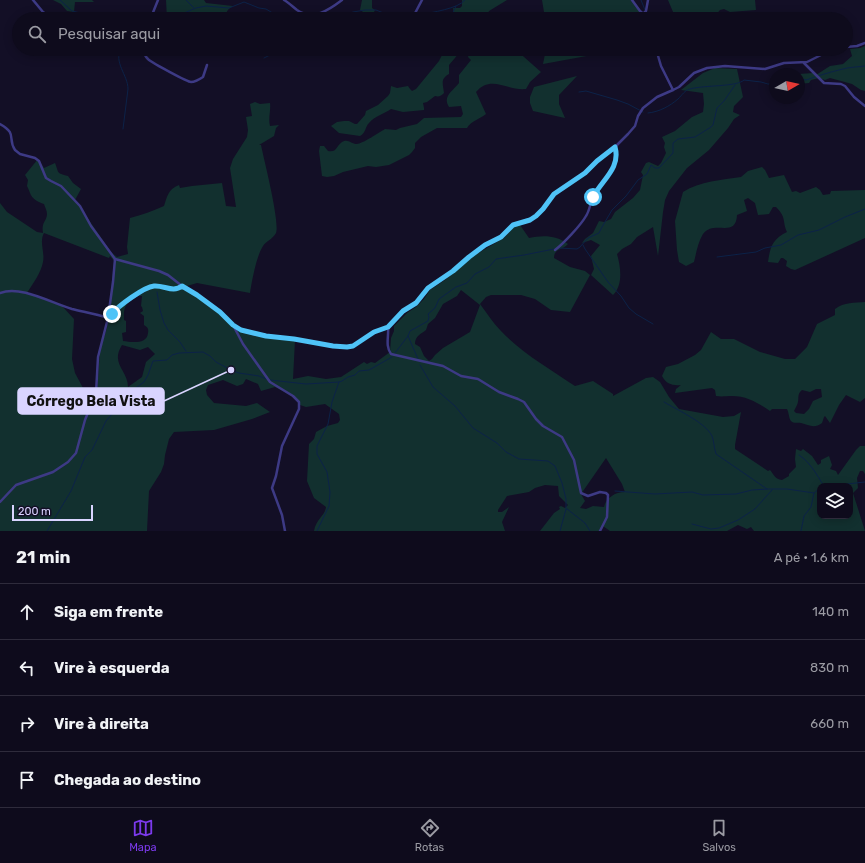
<!DOCTYPE html>
<html lang="pt">
<meta charset="utf-8">
<style>
:root{--surface:#0e0b1c;--page:#1c1929;--text:#f1f3f6;--muted:#9b9ba3;--line:#2e2b3b;--accent:#7c3aed}
body{margin:0;font-family:Rubik,sans-serif;background:var(--page);color:var(--text)}
.controls{position:absolute;right:12px;bottom:12px;display:grid;overflow:hidden;border-radius:8px;box-shadow:0 2px 10px #0003}
.controls button{width:36px;height:36px;display:grid;place-items:center;padding:0;border:0;border-bottom:1px solid var(--line);background:var(--surface);color:var(--text);font:20px sans-serif}
.compass{position:absolute;left:769px;top:68px;width:36px;height:36px;border-radius:50%;background:var(--surface);box-shadow:0 2px 10px #0003;rotate:81deg}
.scale{position:absolute;left:12px;bottom:10px;width:81px;box-sizing:border-box;padding-left:4px;border:2px solid #d9d4ff;border-top:0;font-size:11px;line-height:14px;white-space:nowrap;color:#d9d4ff;-webkit-text-stroke:3px #130f26;paint-order:stroke}
.stop{position:absolute;width:12px;height:12px;margin:-9px;border:3px solid #4fc3f7;border-radius:50%;background:#fff}
.stop.end{background:#4fc3f7;border-color:#fff;box-shadow:0 1px 4px #0008}
.list{margin:0;padding:0;list-style:none}
h2{display:flex;justify-content:space-between;align-items:center;height:52px;margin:0;padding:0 16px;font-size:17px}
h2 small{font-size:13px;font-weight:400;color:var(--muted)}
.list li{display:grid;grid-template-columns:26px 1fr auto;gap:12px;align-items:center;box-sizing:border-box;height:56px;padding:0 16px;border-top:1px solid var(--line)}
.list b{display:block;font-size:15px;white-space:nowrap}
.list em{font-size:13px;font-style:normal;color:var(--muted)}
.icon{flex:none;width:22px;height:22px;fill:none;stroke:currentColor;stroke-width:2;stroke-linecap:round;stroke-linejoin:round}
.map{position:relative;flex:none;width:865px;height:531px;overflow:hidden}
.search{position:absolute;background:var(--surface);box-shadow:0 2px 10px #0003;left:12px;right:12px;top:12px;height:44px;display:flex;align-items:center;gap:10px;box-sizing:border-box;padding:0 14px;border-radius:22px;color:var(--muted);font-size:15px}
.sheet{height:276px;background:var(--surface)}
nav{display:flex;justify-content:space-around;align-items:center;box-sizing:border-box;height:56px;border-top:1px solid var(--line);background:var(--surface);font-size:11px;color:var(--muted)}
nav a{display:grid;justify-items:center;gap:2px}
nav .on{color:var(--accent)}
.map>svg:first-child{display:block}
</style>
<div class="map">
<svg width="865" height="531" viewBox="0 0 865 531">
<rect width="100%" height="100%" fill="#130f26"/>
<g fill="#12302f" fill-rule="evenodd">
<polygon points="53,0 92,0 94,2 75,2 74,12 67,11 61,4"/>
<path d="M166 0H204L206 3 233 6C228 9 225 12 226 19H167Z"/>
<polygon points="362,0 372,0 372,8 375,10 374,12 363,12 360,10"/>
<polygon points="462,0 507,0 489,11 485,19 454,19 453,8 460,8 462,6"/>
<polygon points="542,0 633,0 643,14 613,14 600,12 544,12"/>
<polygon points="668,0 755,0 756,10 730,12 724,9 720,10 712,19 676,19"/>
<polygon points="865,46 865,91 861,90 852,84 830,78 825,80 819,78 811,80 809,83 799,84 799,74 813,73 816,75 830,66 843,64 852,56 850,49 860,48"/>
<path d="M442 49H515L541 72 530 82 526 89C507 91 491 74 476 92L486 114C480 119 471 121 467 128H437L421 137 415 143V148L412 152 409 155 389 165 376 167 368 166 343 172 334 176 327 177 322 176 319 151 320 146H324L328 151C337 153 336 146 342 142 348 138 351 144 357 144 362 144 380 132 385 129L396 130 400 128 417 124 424 118 461 117 463 114 461 106 449 107C442 96 453 91 459 83V75L471 60 468 57 469 52H460L449 65V74C440 79 443 84 444 93 441 96 439 97 435 96L427 102 423 103 424 108V110L403 112 391 109C384 114 375 116 369 123 365 127 366 133 360 136L339 133 331 126 337 122 344 121H349L355 124H357L365 115 366 111 378 105 388 96 390 93 391 86 397 88 408 86 410 89 412 91 416 89 439 61 443 53Z"/>
<polygon points="546,49 625,49 543,64"/>
<path d="M715 68 737 69 743 97 734 106 733 112 740 115 734 119 728 128 709 150 687 168 669 191 665 200 663 212 658 256 653 227 637 237 631 244 622 249 617 254C621 268 623 285 613 295L591 275 594 269 591 256 600 245 591 240 582 243 585 239 593 233 599 221 604 222 611 219 615 212 633 198 640 190 643 175 641 172 646 163 649 162 658 166 661 163 666 153 664 147 665 143 662 137 675 131 692 117 703 112 704 104 703 93 681 90 703 73Z"/>
<polygon points="577,76 559,95 559,104 565,118 533,111 530,103 530,97 534,87"/>
<path d="M255 102 260 104 270 103C271 111 268 118 270 126L279 125 276 128 274 136 259 145H261C264 160 280 222 276 233 273 239 266 241 263 246 256 257 252 281 250 293L197 283 187 286 229 317 238 331 295 340 293 379 308 376 326 379 341 377 364 362 367 364 371 362 375 363 390 352 391 338 394 331V326L407 313 416 307 424 299 430 290 445 280 475 255 504 238 515 226 520 225 529 238C543 235 556 235 568 244 563 250 554 248 554 258L570 267 585 271 590 275 570 312 551 310 535 299 521 295H491L486 297 480 304C487 313 493 323 501 331 522 353 550 369 575 386L593 381 613 394V396L646 378 653 377 660 382 669 397 679 409 723 417 734 416 741 412 735 445V449L768 471 770 470C774 475 775 479 782 480L789 476V474L796 467 795 459 796 449 801 451 803 449 812 456 818 465 821 463V460L829 456 832 465 830 469 836 471 838 475 856 450 860 446H865V474L863 471H860L857 478 858 488 853 493 865 531H754L751 527 747 529 738 525 727 531H610L603 526 600 531H540L554 513 560 509 559 507 561 506 565 508 568 505 559 496 558 486 545 485 535 488 529 492 507 496 498 510V512H502L509 507 502 522 505 531H314C316 519 325 516 326 507L314 498 307 481 309 444 314 439 316 432 327 426 338 423 340 420 339 414 325 404 306 407 300 405 293 396 275 387 261 391 258 384 246 379 243 384 237 386 223 380 208 385 206 390 207 395 214 403 246 406 257 403 270 412 252 419 214 430 174 432 169 439 165 455 164 464 161 472 149 491 147 531H0V203L7 212 37 232 43 233C41 222 47 221 47 214 47 211 45 207 44 204 38 202 32 199 30 193 29 190 28 188 27 186L28 180 25 175 38 159 44 168 55 163C59 173 56 173 68 176L73 183 81 189 75 200 111 252 117 257 128 254 127 247 130 218C142 215 153 211 164 206 167 197 168 189 179 185L180 188 192 186 222 183 226 206 236 207 230 168 233 159 247 137 248 130 246 117 252 116 250 104ZM44 233 109 258 110 256 114 261 107 328 100 350 97 393 83 388 75 373 72 359 74 319 62 306 27 293C33 283 41 273 43 262 45 252 39 242 44 233ZM461 290 480 305 470 332 443 348 435 355 432 359 429 361 424 356 420 347 415 344C415 336 421 334 426 330L428 324 435 318 443 304 457 296ZM138 296H142L141 306 142 307 143 311 140 313 144 316V325C147 327 149 328 148 333 147 345 131 342 123 341L122 333 126 332V321L124 320C123 307 126 302 138 296ZM122 345 140 350 148 347 155 354 146 362 142 377 128 387C128 370 110 364 122 345ZM606 458 622 484 625 492C615 492 606 498 604 507L593 506 586 509 580 508 585 501 581 494ZM820 486H850V516H820Z"/>
<path d="M762 167 765 170 769 178 784 175 792 192 796 191 800 193 816 187 820 190 823 195 830 194 831 191 865 190V238L795 270 791 269 786 266 787 261 783 258H781L778 263 768 262C770 248 772 239 787 232 782 221 787 218 776 207H773L769 214 758 215 755 203 748 198 744 200 747 211 737 215C736 239 714 219 703 234 698 242 696 254 694 262L686 266 679 262 677 250 675 221 683 192C700 181 722 180 741 177L748 171Z"/>
<path d="M865 302V398L860 402 846 395 839 405 830 423 825 416 824 417 822 423C814 429 809 425 801 423 798 422 794 424 791 421 789 419 789 413 787 409H772L770 411C758 403 747 396 732 396 726 396 722 397 716 396L715 390 712 388 675 393 676 389 681 385C673 386 666 384 662 376L666 367 678 364 695 355 701 350 711 332 721 339H734L760 352 785 359H795L807 347 817 324 835 315V309C844 302 855 303 865 302ZM816 389H821L822 397 813 401 809 409 804 414 796 413 794 411C795 409 796 407 797 405 800 399 796 395 802 390L810 392Z"/>
</g>
<g fill="none" stroke-linecap="round" stroke-linejoin="round">
<g stroke="#0c2248" stroke-width="1">
<polyline points="60,0 72,11 89,15 97,19"/>
<polyline points="186,0 194,8"/>
<polyline points="641,0 645,10"/>
<path d="M420 15C432 12 458 9 465 0"/>
<polyline points="115,19 120,19"/>
<path d="M174 19 177 16 196 8 206 6 229 8 244 2 259 8 266 9 276 15C290 12 285 15 297 19"/>
<polyline points="338,19 353,12 365,10 376,10 396,18 412,18"/>
<polyline points="450,19 456,6"/>
<path d="M121 49C113 62 128 75 128 89L123 129"/>
<polyline points="73,50 79,49"/>
<polyline points="264,58 272,54 277,49"/>
<path d="M818 76C827 73 835 71 843 69 849 67 859 67 865 66"/>
<polyline points="799,78 806,80 815,77"/>
<polyline points="579,92 586,91 617,100 628,104 643,112"/>
<path d="M648 113C659 112 670 106 678 99 682 95 685 90 690 89 703 85 737 87 744 80L761 82 768 84H775"/>
<polyline points="583,245 585,249 608,282 621,296 629,308 636,314 653,324"/>
<polyline points="559,248 577,249 580,247 588,238 599,233 602,227 612,210 626,196 638,180 647,174 651,165 655,168 659,168 673,153 673,143 678,139 695,137 711,127 713,125 717,108 724,101 735,85"/>
<polyline points="717,257 756,252 765,248 781,245 798,235 819,230 845,217 865,209"/>
<polyline points="157,292 160,310 164,323 168,330 180,342 186,351"/>
<polyline points="408,336 418,359"/>
<polyline points="395,353 408,336 410,331 428,321 429,317 428,314 435,308 439,299 456,287 467,283 475,274 489,267 496,259 524,255 554,249"/>
<polyline points="420,365 433,387 455,406 473,428 497,443 506,452 519,459 548,461 555,466 562,483 566,499 566,509 560,531"/>
<polyline points="270,380 306,384 339,382 342,381 348,377 355,375 359,371 369,370 392,357"/>
<path d="M664 402C677 410 705 422 712 436 714 441 714 448 716 454L767 489"/>
<path d="M799 455C811 463 816 474 824 486"/>
<polyline points="829,486 865,482"/>
<polyline points="615,491 655,494 692,492 703,495 736,494 752,490 768,489 787,489 814,493"/>
<polyline points="567,509 585,523 590,531"/>
<polyline points="692,524 711,529 719,528 738,520 755,509 772,490"/>
<polyline points="47,531 71,491 85,457 92,450 106,421 133,390 144,382 148,375 153,361 167,360 172,355 179,353 203,352 210,356 216,362 231,370 239,373 259,376 266,379"/>
<polyline points="317,531 329,506 330,492 327,472 317,454 317,446 328,424 332,402 339,382"/>
<polyline points="801,531 804,516 811,507 814,493 820,488"/>
</g>
<g stroke="#3d3a85" stroke-width="2.5">
<polyline points="33,0 43,12 53,19"/>
<path d="M284 0C289 3 293 7 297 10 313 21 329 10 342 0"/>
<polyline points="632,0 640,11 649,19"/>
<polyline points="643,14 646,11 648,0"/>
<polyline points="142,19 152,15 158,0"/>
<polyline points="412,19 422,0"/>
<polyline points="846,47 857,46 865,43"/>
<path d="M142 49C144 53 145 57 149 60 153 63 187 82 191 82 195 82 200 79 203 77L207 65"/>
<polyline points="656,49 661,66 673,90 679,87 694,73 707,68 725,66 765,69 784,63 807,62 827,52 837,49"/>
<polyline points="804,63 824,83 841,84 845,86 854,97 865,106"/>
<path d="M0 124C18 134 7 138 15 150L20 154 35 158 39 161 46 178 51 181 61 186 80 206 91 226 115 259 159 271 168 275 182 286 197 295 220 312 233 325 243 344 270 382 293 396 299 402V409L282 446 276 476 272 488 282 515 285 531"/>
<path d="M555 250C563 244 581 225 586 216 590 210 590 202 594 196 603 178 621 170 615 147"/>
<path d="M0 293C21 285 51 303 72 309 84 312 96 314 108 318L120 306 150 287 161 286 173 289 182 286"/>
<path d="M234 326C251 338 274 335 294 339 311 341 327 345 343 347L353 346 374 332 388 327 403 311 416 303 428 288 453 271 469 257 485 245 501 237 513 225 530 219 536 216 543 209 554 194 585 173 597 161 615 147 628 134 635 126 638 116 643 108 657 97 673 90"/>
<path d="M388 327C389 336 385 346 391 354L443 366 461 376 478 379 499 392 518 399 524 402 536 419 543 426 562 437 574 460 581 493 588 496 600 492 606 493 608 495 607 517 600 531"/>
<polyline points="0,502 16,485 53,472 68,462 76,453 85,420 96,393 98,357 108,318 113,282 115,259"/>
</g>
</g>
<g fill="none" stroke-linecap="round" stroke-linejoin="round">
<path stroke="#4fc3f7" stroke-width="5" d="M112 314C118 306 144 287 154 286 164 285 173 293 182 286L197 295 220 312 233 325 241 330 266 336 294 339 333 346 347 347 353 346 374 332 388 327 403 311 416 303 428 288 453 271 469 257 485 245 501 237 513 225 530 220 536 216 543 209 554 194 585 173 597 161 615 147C621 168 602 180 593 197"/>
</g>
<path fill="none" stroke="#d9d4ff" stroke-width="1.5" d="M231 370L164 401"/>
<circle fill="#d9d4ff" stroke="#130f26" stroke-width="1.5" cx="231" cy="370" r="4"/>
<rect fill="#d9d4ff" stroke="#d9d4ff" stroke-width="1.5" x="18" y="388" width="146" height="26" rx="4"/>
<g font-size="14" text-anchor="middle" font-weight="bold" fill="#111">
<text x="91" y="406">Córrego Bela Vista</text>
</g>
</svg>
<div class="controls">
<button><svg class="icon" aria-label="layers" viewBox="0 0 24 24"><path d="M12 4l9 5-9 5-9-5zM3 14l9 5 9-5"/></svg></button>
</div>
<svg class="compass" viewBox="-18 -18 36 36"><path d="M0-13l5 13h-10z" fill="#e53935"/><path d="M0 13l5-13h-10z" fill="#9b9ba3"/></svg>
<div class="scale">200 m</div>
<div class="stop" style="left:593px;top:197px"></div>
<div class="stop end" style="left:112px;top:314px"></div>
<div class="search"><svg class="icon" aria-label="search" viewBox="0 0 24 24"><circle cx="10" cy="10" r="6"/><path d="M15 15l6 6"/></svg>Pesquisar aqui</div>
</div>
<section class="sheet">
<h2>21 min<small>A pé · 1.6 km</small></h2>
<ul class="list">
<li><svg class="icon" aria-label="ahead" viewBox="0 0 24 24"><path d="M12 20V5M6 11l6-6 6 6"/></svg><div><b>Siga em frente</b></div><em>140 m</em></li>
<li><svg class="icon" aria-label="left" viewBox="0 0 24 24"><path d="M17 20v-9H6M10 6l-5 5 5 5"/></svg><div><b>Vire à esquerda</b></div><em>830 m</em></li>
<li><svg class="icon" aria-label="right" viewBox="0 0 24 24"><path d="M7 20v-9h11M14 6l5 5-5 5"/></svg><div><b>Vire à direita</b></div><em>660 m</em></li>
<li><svg class="icon" aria-label="arrive" viewBox="0 0 24 24"><path d="M6 21V4h12l-3 4 3 4H6"/></svg><div><b>Chegada ao destino</b></div></li>
</ul>
</section>
<nav>
<a class="on"><svg class="icon" aria-label="map" viewBox="0 0 24 24"><path d="M3 6l6-2 6 2 6-2v14l-6 2-6-2-6 2zM9 4v14M15 6v14"/></svg>Mapa</a>
<a><svg class="icon" aria-label="directions" viewBox="0 0 24 24"><path d="M12 3l9 9-9 9-9-9zM9 14v-3h6M13 9l2 2-2 2"/></svg>Rotas</a>
<a><svg class="icon" aria-label="saved" viewBox="0 0 24 24"><path d="M7 4h10v16l-5-4-5 4z"/></svg>Salvos</a>
</nav>
